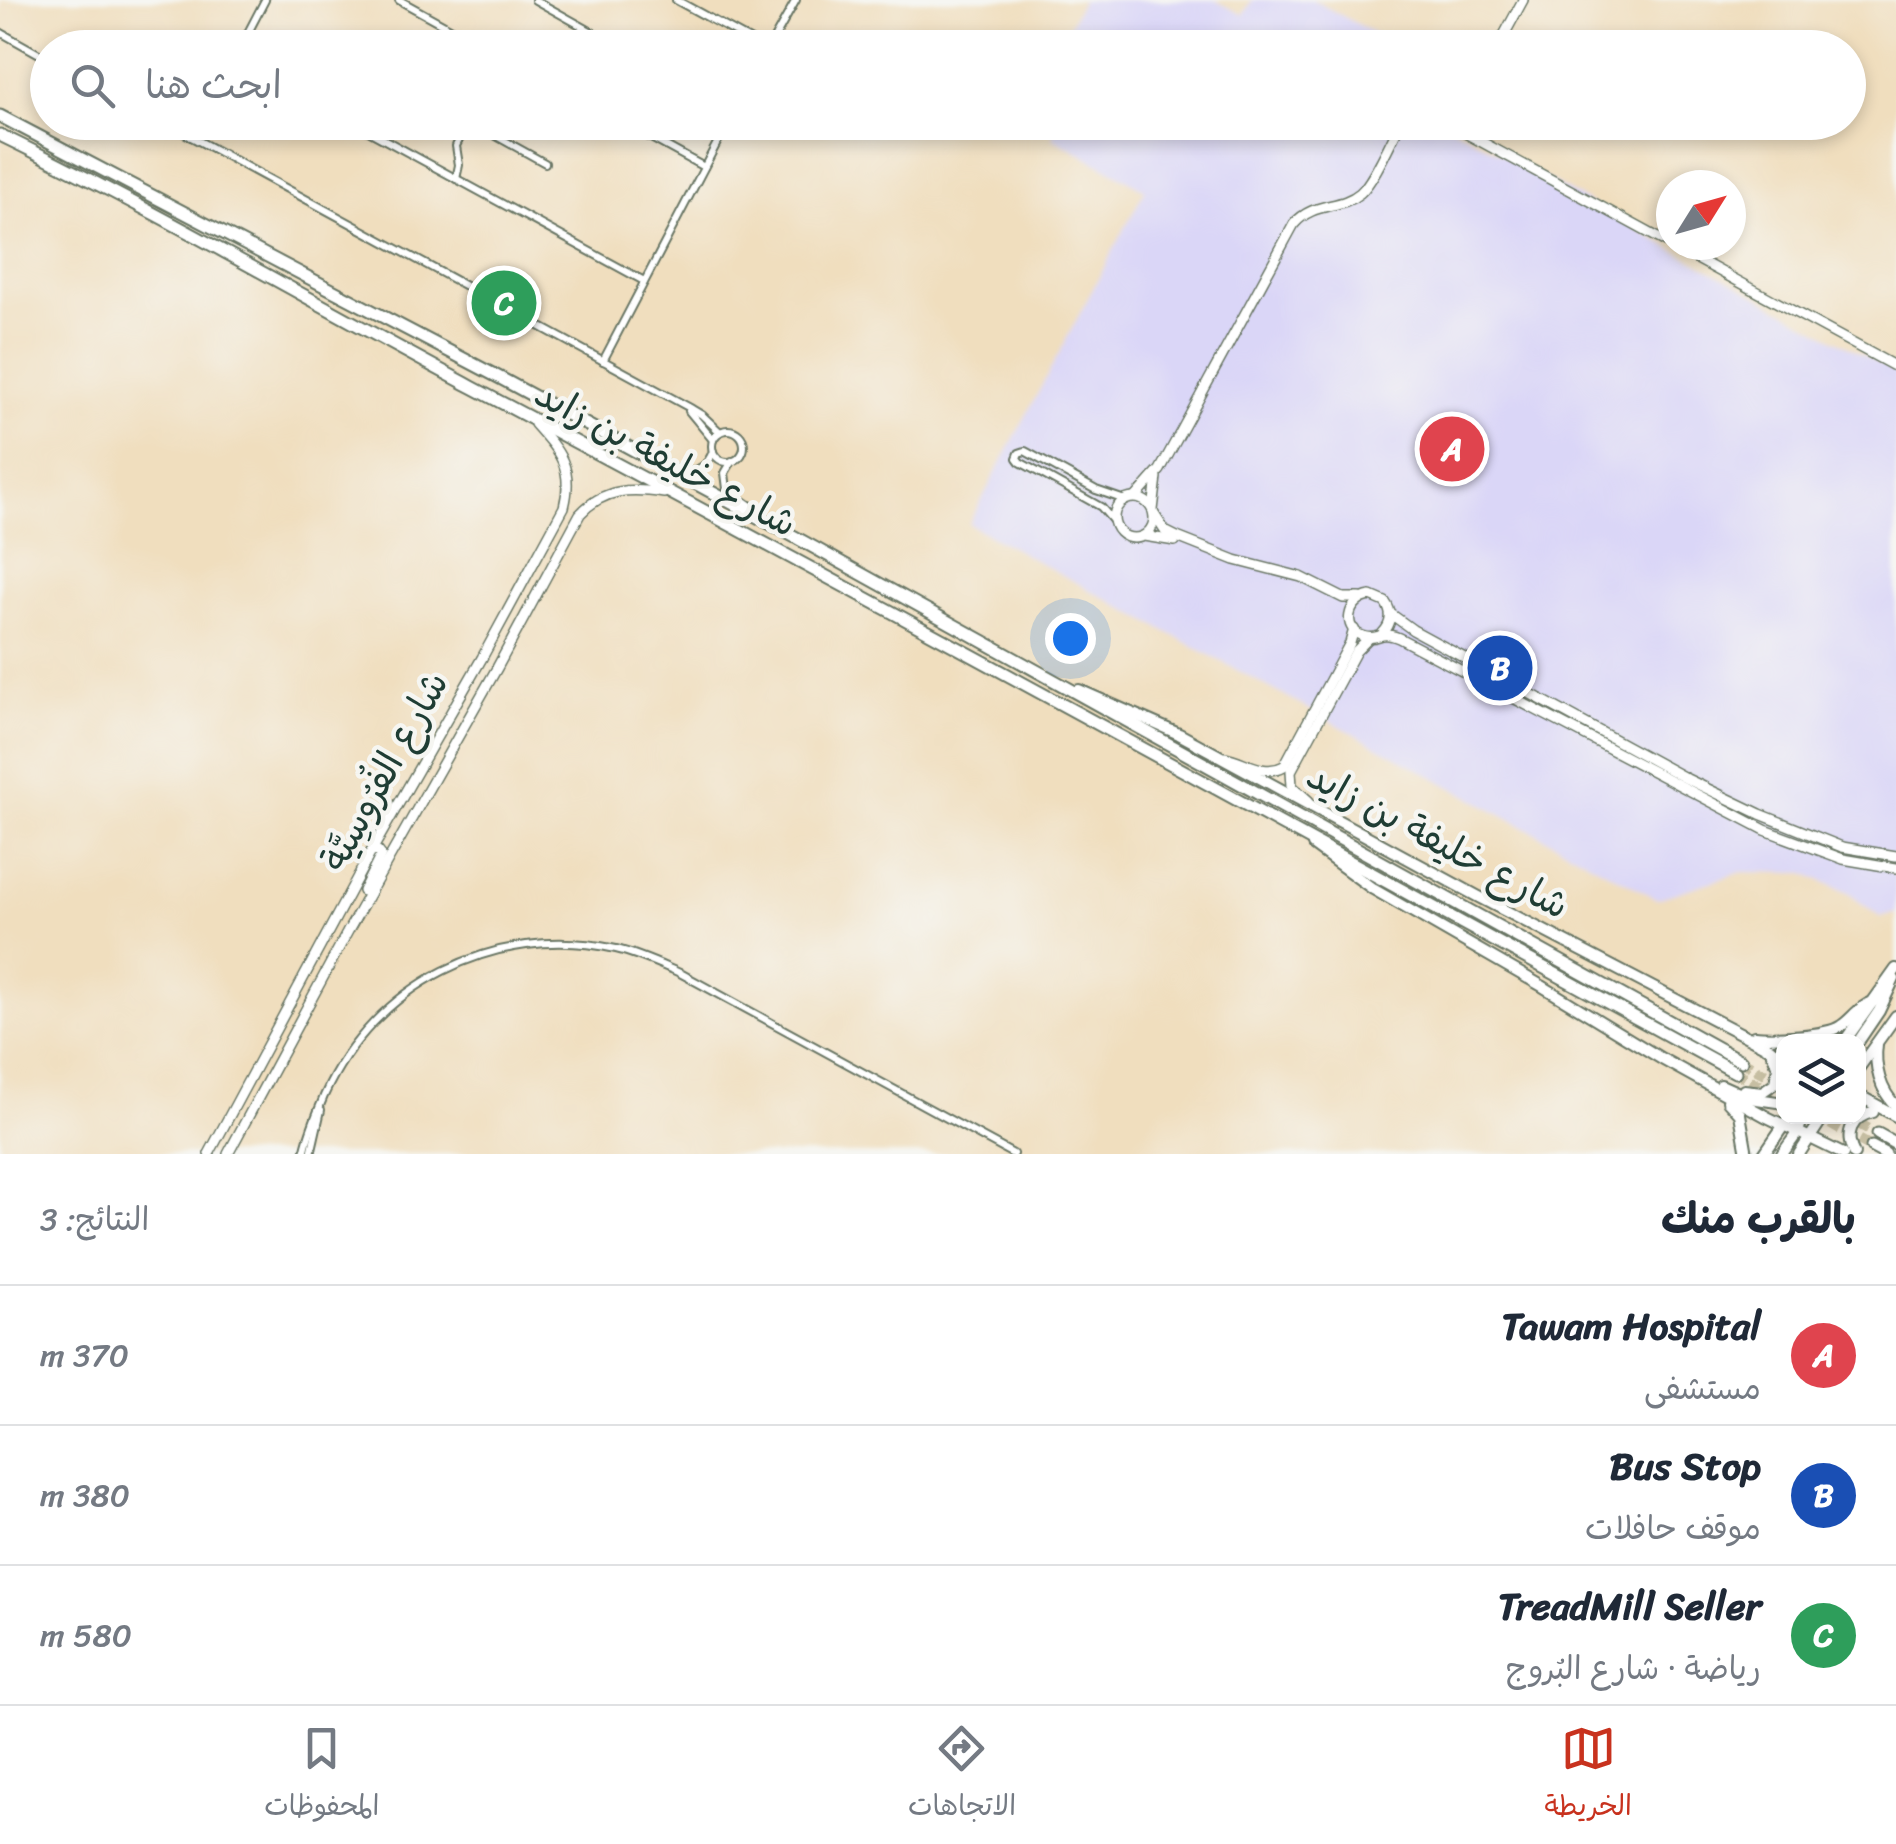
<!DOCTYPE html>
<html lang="ar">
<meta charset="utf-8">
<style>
:root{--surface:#fff;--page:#f6f6f7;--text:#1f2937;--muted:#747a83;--line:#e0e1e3;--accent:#c8321e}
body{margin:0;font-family:Sriracha,"Playpen Sans Arabic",sans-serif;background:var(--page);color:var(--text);direction:rtl}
.controls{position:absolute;right:30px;bottom:30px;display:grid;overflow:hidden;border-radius:20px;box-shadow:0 5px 15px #0003}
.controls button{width:90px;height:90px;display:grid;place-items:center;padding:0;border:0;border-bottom:2px solid var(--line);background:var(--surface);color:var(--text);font:50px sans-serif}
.compass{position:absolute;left:1656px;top:170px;width:90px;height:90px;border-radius:50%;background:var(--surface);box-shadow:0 5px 15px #0003;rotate:53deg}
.you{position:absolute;left:1070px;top:638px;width:35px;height:35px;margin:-25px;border:8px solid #fff;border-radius:50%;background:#1a73e8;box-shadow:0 0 0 15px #1a73e833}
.badge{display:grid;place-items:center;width:65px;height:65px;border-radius:50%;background:var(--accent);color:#fff;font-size:32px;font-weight:700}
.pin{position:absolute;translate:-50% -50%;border:5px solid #fff;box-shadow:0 2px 10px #0006}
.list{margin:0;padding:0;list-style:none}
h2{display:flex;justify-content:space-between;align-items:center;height:130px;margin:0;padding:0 40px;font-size:42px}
h2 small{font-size:32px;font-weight:400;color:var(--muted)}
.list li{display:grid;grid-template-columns:65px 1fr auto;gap:30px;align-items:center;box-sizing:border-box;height:140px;padding:0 40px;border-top:2px solid var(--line)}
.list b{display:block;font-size:38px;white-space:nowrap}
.list p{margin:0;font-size:32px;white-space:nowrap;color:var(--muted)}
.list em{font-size:32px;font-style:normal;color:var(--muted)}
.icon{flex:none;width:55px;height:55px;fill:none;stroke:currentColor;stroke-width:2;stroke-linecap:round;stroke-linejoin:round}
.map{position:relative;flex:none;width:1896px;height:1154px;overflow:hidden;direction:ltr}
.search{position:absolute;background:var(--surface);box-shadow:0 5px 15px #0003;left:30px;right:30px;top:30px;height:110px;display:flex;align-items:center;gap:25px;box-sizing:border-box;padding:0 35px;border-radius:55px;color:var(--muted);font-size:38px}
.sheet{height:550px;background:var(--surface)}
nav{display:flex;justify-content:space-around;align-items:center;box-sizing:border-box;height:140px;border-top:2px solid var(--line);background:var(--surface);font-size:28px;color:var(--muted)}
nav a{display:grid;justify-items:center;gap:5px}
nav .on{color:var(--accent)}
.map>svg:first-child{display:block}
</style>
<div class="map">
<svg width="1896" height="1154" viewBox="0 0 1896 1154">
<rect width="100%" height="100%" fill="#f6f6f2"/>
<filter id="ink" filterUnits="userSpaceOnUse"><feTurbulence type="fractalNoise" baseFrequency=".01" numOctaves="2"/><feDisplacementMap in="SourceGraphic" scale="20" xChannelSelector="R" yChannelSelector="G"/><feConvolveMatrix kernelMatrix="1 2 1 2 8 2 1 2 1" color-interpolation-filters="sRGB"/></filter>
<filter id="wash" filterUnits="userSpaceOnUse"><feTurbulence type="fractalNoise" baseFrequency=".0048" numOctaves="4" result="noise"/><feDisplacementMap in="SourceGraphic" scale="40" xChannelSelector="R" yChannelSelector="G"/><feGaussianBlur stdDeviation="2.25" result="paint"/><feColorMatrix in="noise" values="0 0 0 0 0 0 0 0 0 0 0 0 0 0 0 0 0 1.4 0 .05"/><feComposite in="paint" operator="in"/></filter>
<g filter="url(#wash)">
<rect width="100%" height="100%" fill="#f0debe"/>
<g fill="#dad6f7">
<polygon points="1082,0 1215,0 1243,15 1252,0 1313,0 1399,47 1058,47"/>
<polygon points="1060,123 1450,123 1449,125 1896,373 1896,913 1880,917 1848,893 1805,873 1742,872 1657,899 969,524 1145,190 1052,137"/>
</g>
</g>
<g filter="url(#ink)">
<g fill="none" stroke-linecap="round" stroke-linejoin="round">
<g stroke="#c6bea2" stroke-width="11" stroke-dasharray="11 5.5" stroke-linecap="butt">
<polyline points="1741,1061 1784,1084"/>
<polyline points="1735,1072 1784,1099"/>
<polyline points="1816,1116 1872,1147"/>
<polyline points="1844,1116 1878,1134"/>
</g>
<defs>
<g id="street">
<polyline points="399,0 486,48"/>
<polyline points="535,0 621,48"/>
<polyline points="676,0 764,48"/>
<polyline points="0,32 48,59"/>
<polyline points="240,48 265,0"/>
<polyline points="769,48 796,0"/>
<polyline points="164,122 692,409 702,415 720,432"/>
<polyline points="352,122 644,281"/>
<polyline points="471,122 545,163"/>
<polyline points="622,122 704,167"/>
<polyline points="191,137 199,122"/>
<polyline points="456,179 459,165 456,146 468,122"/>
<polyline points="603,361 728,122"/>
<polyline points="689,411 713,440"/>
<circle cx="728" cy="446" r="16"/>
<polyline points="732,461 725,473 727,489 761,513"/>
<path d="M681 471C698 472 707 467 713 451"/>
<polyline points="1114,522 1101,507 1020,462 1017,458 1019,453 1025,451 1096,490 1125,500"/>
<path d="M304 1154C308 1133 316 1116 324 1096 374 985 495 922 616 949 638 954 659 964 680 973L1013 1154"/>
<polyline points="311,1154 321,1110"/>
</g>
<g id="secondary">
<polyline points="1497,48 1523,0"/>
<polyline points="1445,122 1896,367"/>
<path d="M1136 497 1160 470 1294 224C1314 201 1340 210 1360 193 1374 181 1391 140 1401 122"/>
<circle cx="1134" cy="518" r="20"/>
<polyline points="1153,510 1157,477"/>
<polyline points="1154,514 1165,531 1177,537 1235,560 1301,577 1343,598 1360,598"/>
<polyline points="1144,536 1175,541"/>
<polyline points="1391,614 1413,630 1542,700 1687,779 1760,814 1842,847 1896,856"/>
<path d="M1382 634C1392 624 1393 613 1385 602L1371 596C1347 599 1340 631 1366 637 1380 640 1379 630 1399 638L1765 830 1843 859 1896 868"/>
<path d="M1225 757C1245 761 1264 777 1284 766L1350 643 1354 629"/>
<polyline points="1309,801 1292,786 1291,771 1356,651 1369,638"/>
<polyline points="363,891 381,855 378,851 371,852"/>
<path d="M209 1154 371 852 482 658 564 507C574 468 560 452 535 424"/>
<path d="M228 1154 348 931 497 668 580 514C604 488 631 488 664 493"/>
</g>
<g id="primary">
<polyline points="1079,690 1179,734 1477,896 1784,1056"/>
<polyline points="1313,845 1373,889 1542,986 1662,1059 1767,1117 1843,1154"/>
<path d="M1754 1036C1772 1038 1827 1036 1841 1026 1853 1018 1858 1007 1873 1002"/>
<polyline points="1844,1042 1896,969"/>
<polyline points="1858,1042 1879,1011 1894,979"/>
<path d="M1877 1044C1874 1067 1880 1090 1896 1106"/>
<polyline points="1858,1069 1896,1016"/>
<polyline points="1721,1085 1750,1098 1784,1103"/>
<polyline points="1744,1090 1762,1092 1775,1083 1778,1067 1770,1048"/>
<polyline points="1858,1095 1896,1116"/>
<polyline points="1728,1101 1740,1114 1747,1154"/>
<polyline points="1764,1154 1790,1116"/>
<polyline points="1782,1154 1798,1132 1803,1116"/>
<polyline points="1799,1154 1824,1116"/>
<path d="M1854 1154C1844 1134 1851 1117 1873 1112"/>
</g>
<g id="highway">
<polyline points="0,116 502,379 795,537 1741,1061"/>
<path d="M0 135C161 213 314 303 472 387 895 611 1315 843 1735 1072"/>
<polyline points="1878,1134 1896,1144"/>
<polyline points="1872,1147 1885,1154"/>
</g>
</defs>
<use href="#street" stroke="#687564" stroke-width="10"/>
<use href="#secondary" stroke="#687564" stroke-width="12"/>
<use href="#primary" stroke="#687564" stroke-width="14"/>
<use href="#highway" stroke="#687564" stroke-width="15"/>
<use href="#street" stroke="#fff" stroke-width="6"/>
<use href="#secondary" stroke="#fff" stroke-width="9"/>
<use href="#primary" stroke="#fff" stroke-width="10"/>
<use href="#highway" stroke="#fff" stroke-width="11"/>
</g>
</g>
<g text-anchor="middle" stroke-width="9" stroke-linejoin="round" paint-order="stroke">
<g font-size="38" fill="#1f3d34" stroke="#f6f6f2">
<text transform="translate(666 458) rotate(28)" y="13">شارع خليفة بن زايد</text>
<text transform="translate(384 771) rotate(-61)" y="13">شارع الفُرُوسِيَّة</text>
<text transform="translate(1438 840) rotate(28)" y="13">شارع خليفة بن زايد</text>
</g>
</g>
</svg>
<div class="controls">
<button><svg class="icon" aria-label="layers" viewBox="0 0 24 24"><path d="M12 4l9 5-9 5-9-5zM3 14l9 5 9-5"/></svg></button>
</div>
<svg class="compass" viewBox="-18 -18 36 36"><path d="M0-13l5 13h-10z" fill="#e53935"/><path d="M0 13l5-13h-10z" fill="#747a83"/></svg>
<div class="you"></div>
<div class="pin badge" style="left:1452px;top:449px;background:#e0444e">A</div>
<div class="pin badge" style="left:1500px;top:668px;background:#1a4fb4">B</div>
<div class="pin badge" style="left:504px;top:303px;background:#2e9e5b">C</div>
<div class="search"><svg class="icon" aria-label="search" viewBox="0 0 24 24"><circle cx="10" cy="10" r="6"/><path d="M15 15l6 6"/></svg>ابحث هنا</div>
</div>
<section class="sheet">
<h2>بالقرب منك<small>النتائج: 3</small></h2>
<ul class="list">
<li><span class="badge" style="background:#e0444e">A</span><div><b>Tawam Hospital</b><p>مستشفى</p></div><em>370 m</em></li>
<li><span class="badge" style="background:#1a4fb4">B</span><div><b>Bus Stop</b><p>موقف حافلات</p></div><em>380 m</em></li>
<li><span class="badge" style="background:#2e9e5b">C</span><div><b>TreadMill Seller</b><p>رياضة · شارع البُروج</p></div><em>580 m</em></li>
</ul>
</section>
<nav>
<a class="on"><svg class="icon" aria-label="map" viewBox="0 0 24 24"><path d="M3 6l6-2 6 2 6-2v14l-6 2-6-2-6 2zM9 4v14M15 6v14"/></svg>الخريطة</a>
<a><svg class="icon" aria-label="directions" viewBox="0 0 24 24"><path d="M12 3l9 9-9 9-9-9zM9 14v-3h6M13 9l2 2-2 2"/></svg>الاتجاهات</a>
<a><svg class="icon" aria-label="saved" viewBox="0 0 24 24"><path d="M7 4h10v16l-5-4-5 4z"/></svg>المحفوظات</a>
</nav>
